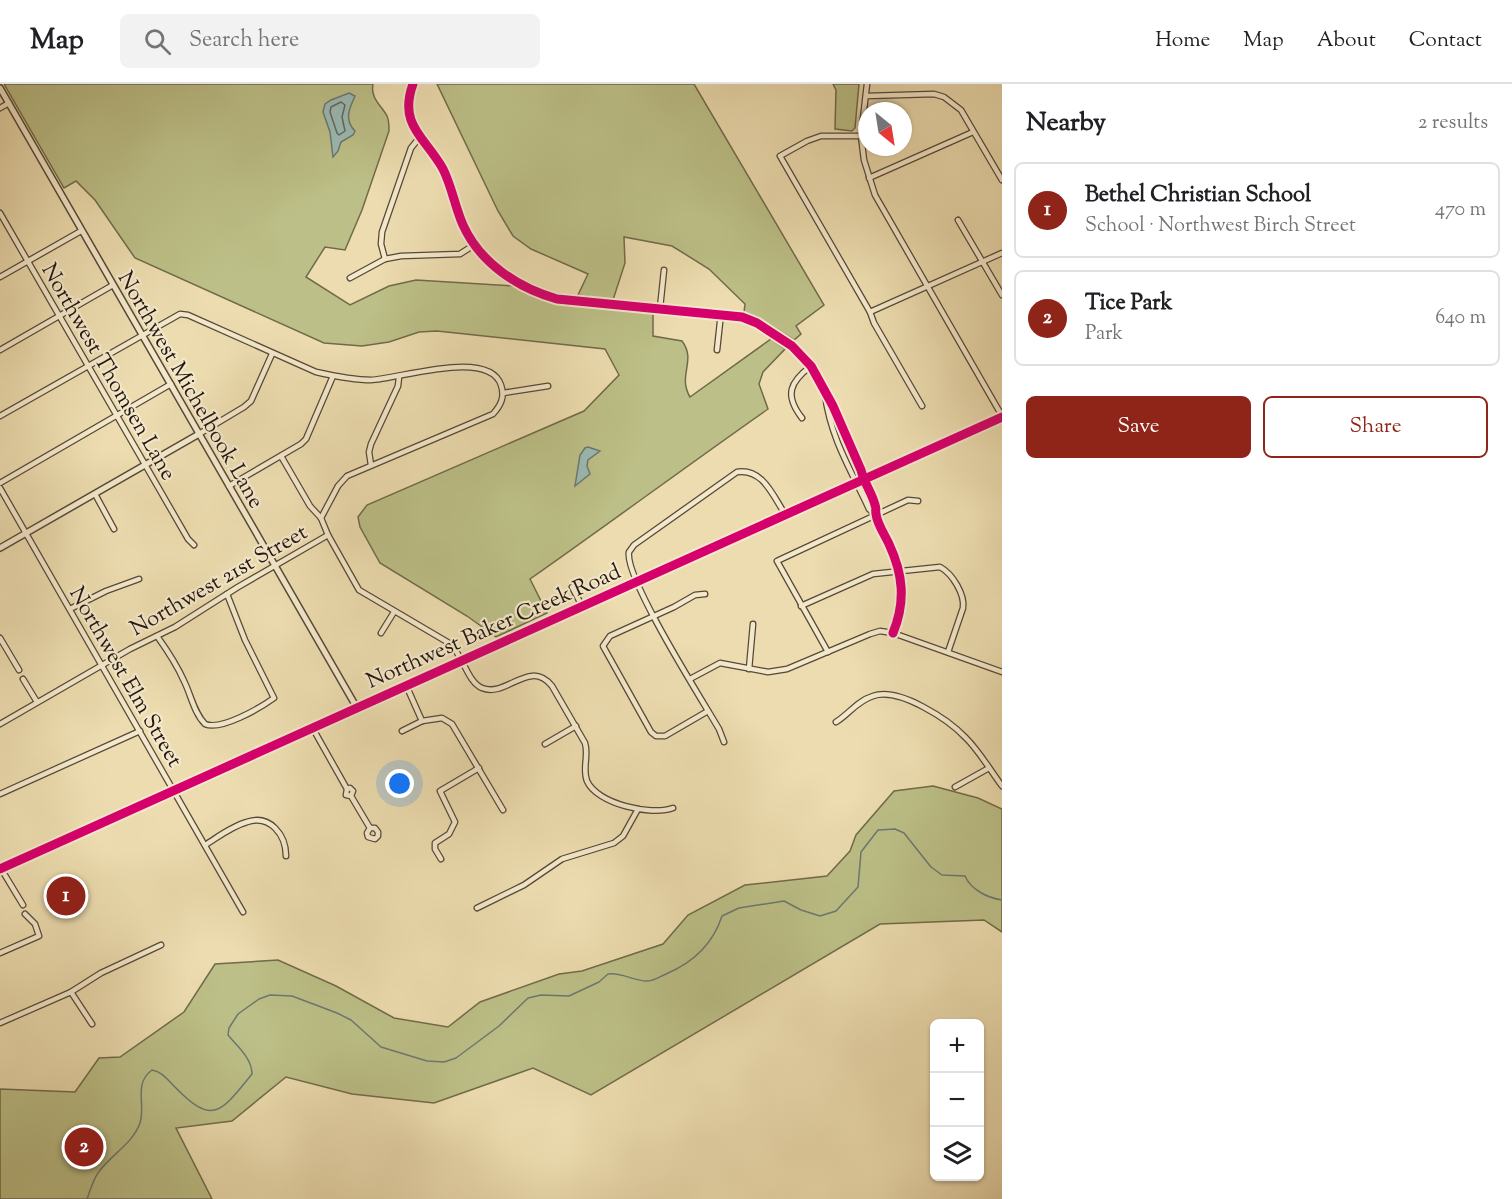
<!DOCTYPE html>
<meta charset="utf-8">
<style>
:root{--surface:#fff;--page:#f2f2f2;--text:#202124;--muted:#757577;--line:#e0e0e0;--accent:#8f2418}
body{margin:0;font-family:"Sorts Mill Goudy",serif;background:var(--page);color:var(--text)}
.controls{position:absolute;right:18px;bottom:18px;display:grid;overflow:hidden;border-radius:9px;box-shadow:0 2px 4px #0004}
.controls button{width:54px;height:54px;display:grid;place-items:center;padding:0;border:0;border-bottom:2px solid var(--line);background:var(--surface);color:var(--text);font:30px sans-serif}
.compass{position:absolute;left:858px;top:18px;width:54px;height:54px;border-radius:50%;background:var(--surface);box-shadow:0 2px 4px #0004;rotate:150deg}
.you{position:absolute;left:400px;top:700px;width:21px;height:21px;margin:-15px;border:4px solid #fff;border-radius:50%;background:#1a73e8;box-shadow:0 0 0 9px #1a73e833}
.badge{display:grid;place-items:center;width:39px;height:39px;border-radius:50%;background:var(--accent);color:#fff;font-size:20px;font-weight:700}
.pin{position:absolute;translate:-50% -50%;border:3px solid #fff;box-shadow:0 2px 6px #0006}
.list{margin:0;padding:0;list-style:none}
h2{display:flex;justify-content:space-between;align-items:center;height:78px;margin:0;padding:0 24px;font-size:26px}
h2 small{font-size:20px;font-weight:400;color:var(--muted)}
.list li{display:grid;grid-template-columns:39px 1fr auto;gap:18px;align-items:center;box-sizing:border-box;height:96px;margin:0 12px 12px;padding:0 12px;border:2px solid var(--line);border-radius:9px}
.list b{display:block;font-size:22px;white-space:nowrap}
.list p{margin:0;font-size:20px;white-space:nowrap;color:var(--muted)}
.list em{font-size:20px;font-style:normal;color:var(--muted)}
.actions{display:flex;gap:12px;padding:18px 24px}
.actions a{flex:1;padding:14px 0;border:2px solid var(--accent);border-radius:9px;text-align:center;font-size:21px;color:var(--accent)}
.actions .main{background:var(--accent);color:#fff}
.icon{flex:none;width:33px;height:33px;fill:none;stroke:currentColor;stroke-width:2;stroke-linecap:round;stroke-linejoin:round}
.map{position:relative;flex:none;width:1002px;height:1115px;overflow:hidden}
header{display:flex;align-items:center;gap:36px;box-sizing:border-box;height:84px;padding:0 30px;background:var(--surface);border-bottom:2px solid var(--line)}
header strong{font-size:28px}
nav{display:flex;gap:33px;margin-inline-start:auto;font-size:21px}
.search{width:420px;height:54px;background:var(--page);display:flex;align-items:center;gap:15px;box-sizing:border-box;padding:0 21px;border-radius:9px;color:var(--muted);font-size:22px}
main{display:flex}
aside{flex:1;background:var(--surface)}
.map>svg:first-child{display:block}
</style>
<header>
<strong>Map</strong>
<div class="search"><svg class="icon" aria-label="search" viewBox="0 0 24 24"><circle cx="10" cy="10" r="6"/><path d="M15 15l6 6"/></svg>Search here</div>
<nav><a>Home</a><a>Map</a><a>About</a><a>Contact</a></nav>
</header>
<main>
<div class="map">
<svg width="1002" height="1115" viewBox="0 0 1002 1115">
<rect width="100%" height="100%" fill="#ecdcaf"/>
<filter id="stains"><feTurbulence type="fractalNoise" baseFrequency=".00333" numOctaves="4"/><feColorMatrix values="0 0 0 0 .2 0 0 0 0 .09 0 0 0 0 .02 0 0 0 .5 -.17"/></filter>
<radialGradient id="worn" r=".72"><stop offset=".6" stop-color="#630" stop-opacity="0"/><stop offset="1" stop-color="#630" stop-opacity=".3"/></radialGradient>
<g fill="#bcbf87" stroke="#706a4b" stroke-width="1.5">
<path d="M4 0H373C370 14 381 21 387 32 389 36 389 42 389 47L362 126 345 166 325 163 306 193 350 221 389 202 416 196 515 202 543 213 583 220 653 228V252L682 257C697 277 677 291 690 313L771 255 785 265 763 288 759 300 768 325C688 381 610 439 530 495L547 529 496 553 467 532 380 479 360 443 358 433 367 421 584 327 619 291 605 265 437 247 419 248 389 258 362 262 324 259 135 174 95 116 76 97 64 104Z"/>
<polygon points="437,0 694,0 824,221 796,242 801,250 794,256 759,234 744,228 745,220 709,185 672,162 624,153 625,179 613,216 578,211 588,190 531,165 513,152 498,127"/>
<polygon points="833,0 859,0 855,44 852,47 835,45 836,6"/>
<polygon points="933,702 978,714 1002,725 1002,848 984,836 880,840 591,1011 533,984 434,1019 352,1010 286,993 232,1037 176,1044 212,1115 0,1115 0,1005 75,1008 99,974 120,973 184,928 215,880 278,876 336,902 394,934 448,943 480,918 559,890 582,887 663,860 688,831 745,801 827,792 850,767 856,751 894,707"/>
</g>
<g fill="#9bbab3" stroke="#6b7871" stroke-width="1.5">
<path d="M349 9 355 12C349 25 344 36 355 47L353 51 341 58 338 67 333 73 330 48 323 28 325 20 331 16Z"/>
<polygon points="588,363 600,367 588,376 587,382 590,390 575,402 580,371 585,364"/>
</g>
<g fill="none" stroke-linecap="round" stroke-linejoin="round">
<polygon stroke="#606861" stroke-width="1.5" points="341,18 345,21 342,33 345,47 339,51 337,49 330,28 331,23"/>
<path stroke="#6b7871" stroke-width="1.5" d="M87 1115C90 1107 93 1096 98 1089 110 1071 132 1061 140 1039 146 1020 133 1000 152 986 162 988 166 994 174 1002 213 1043 221 1028 252 990 252 974 237 962 228 951L229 944 238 930 259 915 270 911 292 912 337 929 351 936 381 963 427 977 444 978 456 974 499 942 528 914 541 911 569 912 599 898 608 890C622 888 636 898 648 897 654 897 661 892 666 890 692 879 713 860 722 832L739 824 784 817 801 826 820 832 836 827 858 803 861 768 878 746 895 745 904 749 931 783 942 791 965 792C971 806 988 814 1002 816"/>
<defs>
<g id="minor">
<path d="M413 0C398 41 425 53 443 85 452 103 455 123 463 141 480 179 518 204 557 215L742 233 757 239 792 262 811 282 833 322 861 386C864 399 872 409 875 421 877 427 875 423 876 430 877 440 885 451 889 460 903 490 906 517 893 549"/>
<polyline points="867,0 861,52 864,76 875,111 1002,332"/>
<polyline points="866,12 934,10 944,13 961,26 1002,96"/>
<polyline points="0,24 9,19"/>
<polyline points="861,52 821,52 807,57 780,72 870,228 874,239 922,322"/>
<polyline points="869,94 973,48"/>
<polyline points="0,129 188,455 194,461"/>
<polyline points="958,136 1002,211"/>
<polyline points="385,175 381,160 382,148 411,64 420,53"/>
<polyline points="0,193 81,147"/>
<polyline points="350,194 385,175 401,172 460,170 474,161"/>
<polyline points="660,224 664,186"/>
<polyline points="870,228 1002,169"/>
<polyline points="0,266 113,201"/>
<polyline points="717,266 721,229"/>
<polyline points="503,309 548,302"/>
<path d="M825 311C831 355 851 386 869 425L876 431"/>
<path d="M0 332 180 230 188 231 316 288C334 292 353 296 371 296 399 295 489 264 501 301 505 313 501 321 493 330L347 392 338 402 321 434"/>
<path d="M802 334C784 311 790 298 811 282"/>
<polyline points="199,350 244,323 251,317 272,270"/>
<path d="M281 372 310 422 321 434 328 451 359 506 449 559C463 570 467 598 482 604 507 614 529 574 552 602L585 659C589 672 582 684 587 697 597 720 651 732 673 724"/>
<polyline points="371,381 369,368 371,360 398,302 399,293"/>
<polyline points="0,399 171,300"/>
<polyline points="229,402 301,360 306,355 333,292"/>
<polyline points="0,404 243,828"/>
<polyline points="95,410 114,445"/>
<polyline points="572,503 582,522"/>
<polyline points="705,510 695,511 674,523 610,552 603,562 651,648 656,652 665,652 708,627"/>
<path d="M801 522 873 490 940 483C953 490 965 511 963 524L948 568"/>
<polyline points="70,525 106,507 139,495"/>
<polyline points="381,549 394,528"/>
<path d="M157 552C167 566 177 581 184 597 191 611 194 629 205 640 221 647 260 624 274 614L245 556 227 510"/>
<polyline points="0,554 19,586"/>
<polyline points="828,568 777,477 908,416 918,417"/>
<polyline points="749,585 753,540"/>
<polyline points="23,595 37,618"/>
<polyline points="690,595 720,579 768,588 787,585 870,550 880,547 893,549 1002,588"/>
<polyline points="406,601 422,637 442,634 452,640 503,726"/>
<path d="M836 638C849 630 857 617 873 612 899 603 948 635 966 654 980 668 990 686 1002 702"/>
<polyline points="0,640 130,565 175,543 238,503 328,451"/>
<polyline points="312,643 347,705 346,711 351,712 353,707 350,704 347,705"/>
<polyline points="402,647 422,637"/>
<path d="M724 658 719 645C702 616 624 493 629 468L634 461 737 388C763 384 773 412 785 430"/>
<polyline points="545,660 576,642"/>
<polyline points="955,703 989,684"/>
<polyline points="0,710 140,647"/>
<polyline points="351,712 370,744 367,749 368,753 375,755 378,752 378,748 375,744 370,744"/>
<path d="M205 761C218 753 232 742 247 738 270 730 286 751 286 772"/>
<polyline points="441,775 435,765 435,759 449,750 455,738 440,707 479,684"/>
<polyline points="0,783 23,821"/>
<polyline points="477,824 524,801 562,775 614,759 623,752 638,725"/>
<polyline points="0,869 39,852 35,840 25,830"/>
<polyline points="71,908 92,940"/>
<polyline points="0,939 71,908 101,889 161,861"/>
</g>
<g id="tertiary">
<polyline points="0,4 357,624"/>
<polyline points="0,464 199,350"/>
</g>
<polyline id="secondary" points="0,785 1002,333"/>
</defs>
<use href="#minor" stroke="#564837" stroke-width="7"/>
<use href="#tertiary" stroke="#564837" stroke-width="8"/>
<use href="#secondary" stroke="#24160f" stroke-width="8"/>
<use href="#minor" stroke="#f3e8cb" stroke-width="4.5"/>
<use href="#tertiary" stroke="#f3e8cb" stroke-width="5"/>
<use href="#secondary" stroke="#f3e8cb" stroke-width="6"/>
<defs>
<g id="cycleway">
<path d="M413 0C398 41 425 53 443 85 452 103 455 123 463 141 480 179 518 204 557 215L742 233 757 239 792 262 811 282 833 322 861 386C864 399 872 409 875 421 877 427 875 423 876 430 877 440 885 451 889 460 903 490 906 517 893 549"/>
<polyline points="0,785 1002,333"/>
</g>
</defs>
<use href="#cycleway" stroke="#f3e8cb" stroke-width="13"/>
<use href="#cycleway" stroke="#d6006c" stroke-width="9"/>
</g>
<g text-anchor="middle" stroke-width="4.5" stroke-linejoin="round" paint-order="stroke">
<g font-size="22" fill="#24160f" stroke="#f3e8cb">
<text transform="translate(110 287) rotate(60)" y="8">Northwest Thomsen Lane</text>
<text transform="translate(192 305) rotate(60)" y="8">Northwest Michelbook Lane</text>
<text transform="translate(218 495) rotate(-30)" y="8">Northwest 21st Street</text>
<text transform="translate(493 541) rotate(-24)" y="8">Northwest Baker Creek Road</text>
<text transform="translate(127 592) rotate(60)" y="8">Northwest Elm Street</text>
</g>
</g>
<rect width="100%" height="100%" filter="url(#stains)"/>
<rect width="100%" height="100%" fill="url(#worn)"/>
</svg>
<div class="controls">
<button>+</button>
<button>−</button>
<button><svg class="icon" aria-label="layers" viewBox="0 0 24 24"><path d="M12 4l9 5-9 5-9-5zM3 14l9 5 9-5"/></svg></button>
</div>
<svg class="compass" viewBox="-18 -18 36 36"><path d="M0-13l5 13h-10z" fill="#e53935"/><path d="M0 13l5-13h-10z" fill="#757577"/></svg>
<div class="you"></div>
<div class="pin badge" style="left:66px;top:812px">1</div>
<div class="pin badge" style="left:84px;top:1063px">2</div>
</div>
<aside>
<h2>Nearby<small>2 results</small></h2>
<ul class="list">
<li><span class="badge">1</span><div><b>Bethel Christian School</b><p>School · Northwest Birch Street</p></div><em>470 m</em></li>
<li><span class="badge">2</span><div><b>Tice Park</b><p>Park</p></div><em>640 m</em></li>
</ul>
<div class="actions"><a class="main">Save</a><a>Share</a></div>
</aside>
</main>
